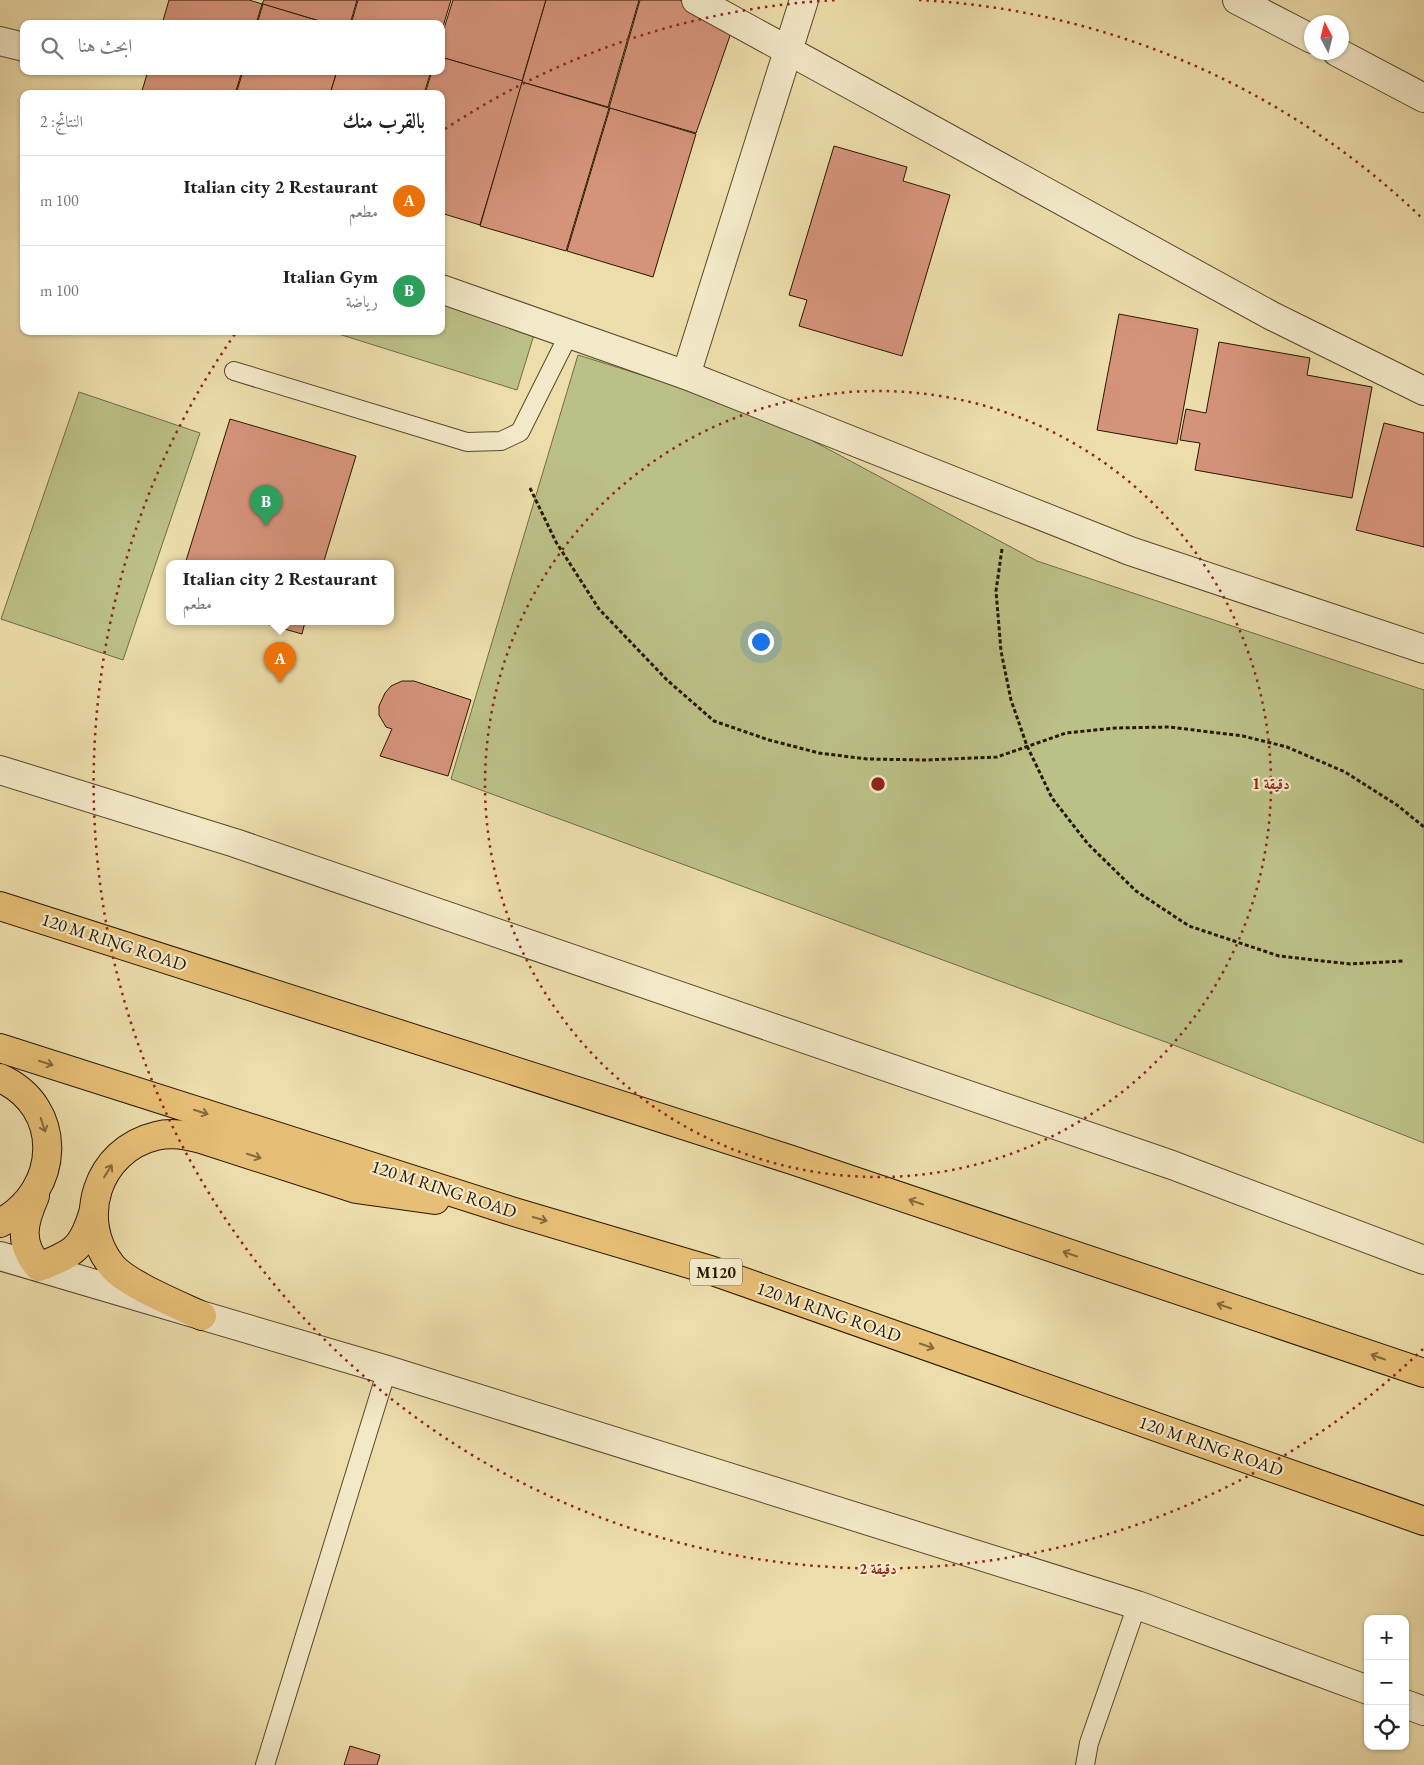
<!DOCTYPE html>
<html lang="ar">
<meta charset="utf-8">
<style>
:root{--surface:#fff;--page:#f6f6f6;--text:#202124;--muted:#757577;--line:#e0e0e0;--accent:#8f2418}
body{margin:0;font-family:"EB Garamond",Amiri,serif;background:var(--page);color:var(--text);direction:rtl}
.controls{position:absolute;right:15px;bottom:15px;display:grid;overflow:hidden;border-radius:10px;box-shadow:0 1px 4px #0004}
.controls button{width:45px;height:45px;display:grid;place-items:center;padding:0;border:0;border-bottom:1px solid var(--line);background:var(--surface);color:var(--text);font:25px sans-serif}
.compass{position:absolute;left:1304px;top:15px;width:45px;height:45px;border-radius:50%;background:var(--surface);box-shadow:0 1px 4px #0004;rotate:353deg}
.you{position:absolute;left:760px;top:641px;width:18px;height:18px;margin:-12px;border:4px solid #fff;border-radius:50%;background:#1a73e8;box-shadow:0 0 0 8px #1a73e833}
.badge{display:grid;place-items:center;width:32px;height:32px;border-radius:50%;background:var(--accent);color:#fff;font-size:16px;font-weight:700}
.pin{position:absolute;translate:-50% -41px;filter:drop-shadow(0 1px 2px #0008)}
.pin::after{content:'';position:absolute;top:26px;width:18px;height:15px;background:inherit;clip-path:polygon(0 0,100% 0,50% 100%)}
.popup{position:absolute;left:166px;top:560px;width:228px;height:65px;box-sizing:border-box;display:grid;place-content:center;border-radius:10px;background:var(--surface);filter:drop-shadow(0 1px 4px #0005);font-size:16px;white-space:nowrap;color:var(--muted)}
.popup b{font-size:19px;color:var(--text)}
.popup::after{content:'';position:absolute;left:50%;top:100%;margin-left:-10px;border:10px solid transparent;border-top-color:var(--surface)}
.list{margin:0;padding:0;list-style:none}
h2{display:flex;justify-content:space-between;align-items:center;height:65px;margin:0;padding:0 20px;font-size:21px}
h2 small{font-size:16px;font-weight:400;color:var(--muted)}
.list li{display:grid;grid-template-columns:32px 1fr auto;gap:15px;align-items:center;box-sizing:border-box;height:90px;padding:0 20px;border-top:1px solid var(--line)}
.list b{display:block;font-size:19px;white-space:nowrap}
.list p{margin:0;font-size:16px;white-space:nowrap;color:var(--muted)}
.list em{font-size:16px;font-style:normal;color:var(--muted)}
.icon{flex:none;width:28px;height:28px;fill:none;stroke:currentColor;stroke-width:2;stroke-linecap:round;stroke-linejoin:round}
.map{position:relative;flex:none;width:1424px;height:1765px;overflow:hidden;direction:ltr}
.search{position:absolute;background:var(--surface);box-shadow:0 1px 4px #0004;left:20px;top:20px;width:425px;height:55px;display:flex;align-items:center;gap:12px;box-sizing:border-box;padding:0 18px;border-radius:10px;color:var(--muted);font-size:19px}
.panel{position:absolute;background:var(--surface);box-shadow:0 1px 4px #0004;left:20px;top:90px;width:425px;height:245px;border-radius:10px;direction:rtl}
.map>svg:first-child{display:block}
</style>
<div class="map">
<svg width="1424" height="1765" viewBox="0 0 1424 1765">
<rect width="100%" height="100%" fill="#ecddaa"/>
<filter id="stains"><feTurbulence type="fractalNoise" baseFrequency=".004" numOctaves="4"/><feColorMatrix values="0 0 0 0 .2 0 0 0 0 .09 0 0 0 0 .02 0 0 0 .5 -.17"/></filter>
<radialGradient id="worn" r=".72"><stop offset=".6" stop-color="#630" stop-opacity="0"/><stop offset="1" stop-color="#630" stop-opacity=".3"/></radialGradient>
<g fill="#bbc086" stroke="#716c44">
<polygon points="441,295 537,325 517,390 329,331 441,331"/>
<polygon points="578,355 811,428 813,441 1037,561 1424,690 1424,1143 1171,1044 451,779"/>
<polygon points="79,392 200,433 123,660 1,619"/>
</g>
<g fill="#d5937a" stroke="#271701">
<polygon points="169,0 249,0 262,4 256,24 162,24"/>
<polygon points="264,0 357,0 350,24 330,24 262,4"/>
<polygon points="358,0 451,0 441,33 441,24 351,24"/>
<polygon points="453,0 546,0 522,81 441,57 441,38"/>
<polygon points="546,0 639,0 608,107 522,82"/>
<polygon points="640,0 680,0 732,30 696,133 609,108"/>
<polygon points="263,4 329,24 257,24"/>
<polygon points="441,57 523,81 480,225 441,213 441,94 425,94 432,71 441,71"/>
<polygon points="148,71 242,71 235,94 141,94"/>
<polygon points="243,71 337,71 330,94 236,94"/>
<polygon points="337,71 431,71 424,94 330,94"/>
<polygon points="522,82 609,108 566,251 480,226"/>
<polygon points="610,108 696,134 653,277 567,251"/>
<polygon points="834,146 907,167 903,181 950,195 902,356 799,326 807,300 789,295"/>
<polygon points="1119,314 1198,329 1177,444 1097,430"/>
<polygon points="1219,342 1310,358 1307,375 1372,387 1352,498 1195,470 1200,443 1180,440 1186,409 1206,413"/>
<polygon points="230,419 356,456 323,564 185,564"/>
<polygon points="1384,423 1424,433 1424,547 1356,530"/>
<polygon points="260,622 305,622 302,634"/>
<polygon points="402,681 414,681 471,700 448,776 380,756 392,729 386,727 379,715 379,706 385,693 391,686"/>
<polygon points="350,1746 380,1755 377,1765 344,1765"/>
</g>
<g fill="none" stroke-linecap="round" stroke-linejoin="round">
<defs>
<g id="service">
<polyline points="234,371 467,442 501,441 520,432 569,334"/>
<polyline points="265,1765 387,1370"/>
<polyline points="1085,1765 1089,1743 1137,1605"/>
</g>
<g id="minor">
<polyline points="696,0 1272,316 1424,391"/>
<polyline points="1237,0 1312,39"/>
<polyline points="0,41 24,47"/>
<polyline points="1337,52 1424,98"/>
<polyline points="441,289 686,375 1130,551 1424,649"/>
<polyline points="686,375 804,0"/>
</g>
<g id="tertiary">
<polyline points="0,770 235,843 1172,1165 1424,1260"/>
<polyline points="0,1256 387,1370 1137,1605 1368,1690"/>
<polyline points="1405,1704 1424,1711"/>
</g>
<g id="motorway">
<polyline points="0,906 792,1160 1424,1373"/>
<polyline points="0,1048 511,1211 710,1270 1424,1521"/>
<path d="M0 1078C65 1107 61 1191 0 1223"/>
<path d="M35 1196C23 1223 18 1243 39 1267 75 1253 83 1248 94 1210"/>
<path d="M202 1316C179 1305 127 1284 112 1266 75 1220 97 1150 156 1136 172 1132 186 1135 201 1139L356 1189 435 1200"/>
</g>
</defs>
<use href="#service" stroke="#58482b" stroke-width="20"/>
<use href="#minor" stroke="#58482b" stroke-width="30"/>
<use href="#tertiary" stroke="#58482b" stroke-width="30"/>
<use href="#motorway" stroke="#271701" stroke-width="30"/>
<g stroke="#271701" stroke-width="3" stroke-dasharray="4 2.5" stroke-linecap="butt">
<polyline points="530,488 556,542 599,609 667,680 714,721 769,740 819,753 867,759 926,760 997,757 1066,733 1115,728 1169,727 1243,736 1287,747 1345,772 1397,805 1424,827"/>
<polyline points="1002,549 996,591 1001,651 1011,700 1027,746 1052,798 1088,844 1136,891 1189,926 1279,956 1350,964 1403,961"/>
</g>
<use href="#service" stroke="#f3e9c8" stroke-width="18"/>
<use href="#minor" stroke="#f3e9c8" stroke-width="28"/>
<use href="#tertiary" stroke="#f3e9c8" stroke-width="28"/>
<use href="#motorway" stroke="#e6be75" stroke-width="28"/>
</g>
<defs><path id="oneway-shaft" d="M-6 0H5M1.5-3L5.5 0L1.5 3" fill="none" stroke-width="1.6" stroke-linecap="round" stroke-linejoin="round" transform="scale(1.25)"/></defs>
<g stroke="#866a3b">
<use href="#oneway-shaft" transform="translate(46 1063) rotate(18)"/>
<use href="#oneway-shaft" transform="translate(201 1112) rotate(18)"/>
<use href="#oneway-shaft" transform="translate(43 1125) rotate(72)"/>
<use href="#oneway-shaft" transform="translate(254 1156) rotate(18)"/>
<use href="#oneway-shaft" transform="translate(108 1171) rotate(-58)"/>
<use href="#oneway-shaft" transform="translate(916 1202) rotate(-161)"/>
<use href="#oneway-shaft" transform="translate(540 1219) rotate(16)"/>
<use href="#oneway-shaft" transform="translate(1070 1254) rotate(-161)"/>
<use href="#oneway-shaft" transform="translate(1224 1306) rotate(-161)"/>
<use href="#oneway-shaft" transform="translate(927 1346) rotate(19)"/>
<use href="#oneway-shaft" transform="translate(1378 1357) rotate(-161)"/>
</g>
<g fill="none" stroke="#8f2418" stroke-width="2.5" stroke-dasharray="2.5 5">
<circle cx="878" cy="784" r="393"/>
<path d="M1423 1349A785 785 0 0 1 235 334M445 129A785 785 0 0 1 837 0M919 0A785 785 0 0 1 1423 219"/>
</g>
<g text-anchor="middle" stroke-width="4.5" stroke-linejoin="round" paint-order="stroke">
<rect fill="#f3e9c8" stroke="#64563d" stroke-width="1" x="690" y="1258.5" width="52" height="27" rx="4"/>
<g font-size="16" font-weight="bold" fill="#271701">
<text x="716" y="1278">M120</text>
</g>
<g font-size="18" fill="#271701" stroke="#f3e9c8">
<text transform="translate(114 942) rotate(18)" y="6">120 M RING ROAD</text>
<text transform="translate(444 1189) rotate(18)" y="6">120 M RING ROAD</text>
<text transform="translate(829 1312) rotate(19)" y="6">120 M RING ROAD</text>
<text transform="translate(1211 1446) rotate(19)" y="6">120 M RING ROAD</text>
</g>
</g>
<circle cx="878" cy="784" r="8" fill="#8f2418" stroke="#f3e9c8" stroke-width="2.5"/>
<g font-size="15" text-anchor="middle" font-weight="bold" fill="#8f2418" stroke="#f3e9c8" stroke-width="4.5" stroke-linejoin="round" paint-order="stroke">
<text x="1271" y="789">1 دقيقة</text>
<text x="878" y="1574">2 دقيقة</text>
</g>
<rect width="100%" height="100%" filter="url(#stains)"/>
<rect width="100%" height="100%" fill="url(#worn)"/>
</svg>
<div class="controls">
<button>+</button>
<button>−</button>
<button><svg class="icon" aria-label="locate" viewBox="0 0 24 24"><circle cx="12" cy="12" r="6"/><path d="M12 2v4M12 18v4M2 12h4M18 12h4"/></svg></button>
</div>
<svg class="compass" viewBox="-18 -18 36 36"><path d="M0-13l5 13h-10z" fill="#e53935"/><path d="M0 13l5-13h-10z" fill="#757577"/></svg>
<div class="you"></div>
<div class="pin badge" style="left:280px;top:683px;background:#e8710a">A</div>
<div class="popup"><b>Italian city 2 Restaurant</b>مطعم</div>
<div class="pin badge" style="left:266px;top:526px;background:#2e9e5b">B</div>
<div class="search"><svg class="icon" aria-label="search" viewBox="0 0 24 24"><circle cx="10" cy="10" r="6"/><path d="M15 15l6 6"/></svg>ابحث هنا</div>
<section class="panel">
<h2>بالقرب منك<small>النتائج: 2</small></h2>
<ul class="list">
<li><span class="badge" style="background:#e8710a">A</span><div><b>Italian city 2 Restaurant</b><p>مطعم</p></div><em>100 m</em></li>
<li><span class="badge" style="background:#2e9e5b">B</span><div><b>Italian Gym</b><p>رياضة</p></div><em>100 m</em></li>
</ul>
</section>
</div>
